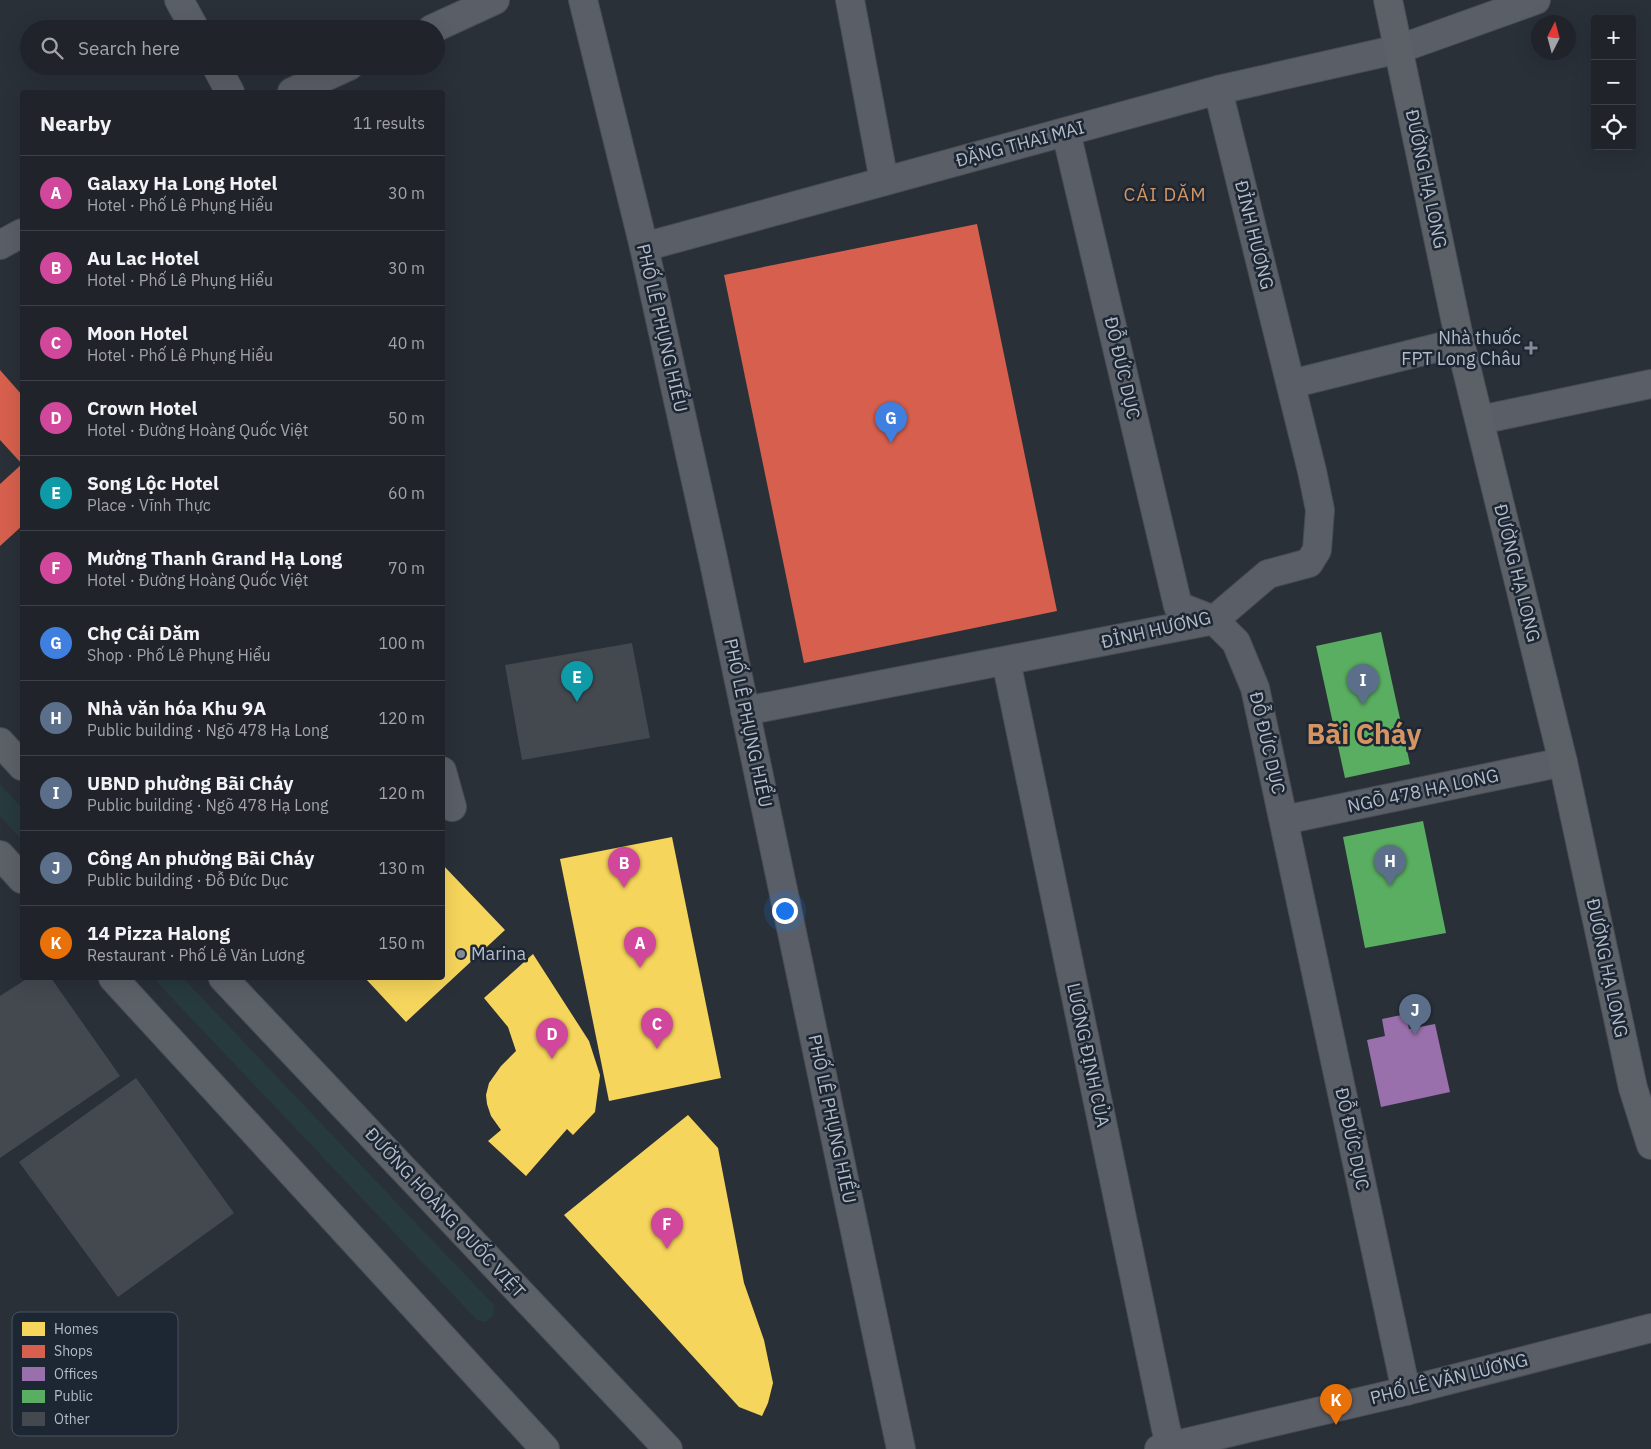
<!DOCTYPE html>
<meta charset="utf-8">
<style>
:root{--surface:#20242a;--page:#282c32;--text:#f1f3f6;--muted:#a2a4a8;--line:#3d4147;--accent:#848b96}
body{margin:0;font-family:"IBM Plex Sans",sans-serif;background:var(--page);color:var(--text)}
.controls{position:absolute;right:15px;top:15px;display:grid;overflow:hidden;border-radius:5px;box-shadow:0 5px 20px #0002}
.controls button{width:45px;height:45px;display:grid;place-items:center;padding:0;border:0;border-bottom:1px solid var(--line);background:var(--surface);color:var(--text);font:25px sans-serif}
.compass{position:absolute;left:1531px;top:15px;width:45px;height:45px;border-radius:50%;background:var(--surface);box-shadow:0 5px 20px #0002;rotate:6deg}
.you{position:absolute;left:784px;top:910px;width:18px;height:18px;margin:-12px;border:4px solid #fff;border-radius:50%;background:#1a73e8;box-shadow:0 0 0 8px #1a73e833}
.badge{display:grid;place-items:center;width:32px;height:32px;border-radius:50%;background:var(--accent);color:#fff;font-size:16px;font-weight:700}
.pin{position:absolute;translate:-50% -41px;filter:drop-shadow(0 1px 2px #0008)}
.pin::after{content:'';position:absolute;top:26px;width:18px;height:15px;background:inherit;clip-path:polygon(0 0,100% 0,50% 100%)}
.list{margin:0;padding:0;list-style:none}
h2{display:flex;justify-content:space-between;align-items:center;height:65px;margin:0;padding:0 20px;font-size:21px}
h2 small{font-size:16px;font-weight:400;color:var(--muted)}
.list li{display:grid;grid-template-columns:32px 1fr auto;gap:15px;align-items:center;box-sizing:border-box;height:75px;padding:0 20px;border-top:1px solid var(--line)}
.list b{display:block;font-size:19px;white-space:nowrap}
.list p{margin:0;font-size:16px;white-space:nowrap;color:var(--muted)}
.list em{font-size:16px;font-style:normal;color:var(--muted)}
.icon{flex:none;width:28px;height:28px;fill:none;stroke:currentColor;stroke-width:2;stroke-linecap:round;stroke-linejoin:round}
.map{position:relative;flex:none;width:1651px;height:1449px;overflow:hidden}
.search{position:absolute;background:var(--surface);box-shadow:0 5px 20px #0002;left:20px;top:20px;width:425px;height:55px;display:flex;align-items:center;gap:12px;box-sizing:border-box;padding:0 18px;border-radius:28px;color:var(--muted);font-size:19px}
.panel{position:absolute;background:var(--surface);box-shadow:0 5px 20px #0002;left:20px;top:90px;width:425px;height:890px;border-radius:5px}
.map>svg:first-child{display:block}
</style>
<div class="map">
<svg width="1651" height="1449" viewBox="0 0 1651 1449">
<rect width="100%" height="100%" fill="#2a3038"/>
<g fill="#273a3e">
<polygon points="0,784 22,808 22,840 0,816"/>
<polygon points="153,978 183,978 494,1305 493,1316 486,1322 477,1320"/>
</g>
<g fill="#f6d55c">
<polygon points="672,837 721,1078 609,1101 560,859"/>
<polygon points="442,864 505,930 406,1022 365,978 442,978"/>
<polygon points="533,954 589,1041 600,1075 595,1112 573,1135 567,1129 526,1176 488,1141 501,1130 491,1116 487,1104 486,1095 489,1083 501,1066 516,1051 508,1027 484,998"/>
<polygon points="688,1115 718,1148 744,1283 764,1340 773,1383 768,1403 762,1416 739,1407 564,1215"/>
</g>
<g fill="#d6604d">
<polygon points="977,224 1057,611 804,663 724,275"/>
<polygon points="0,370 22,395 22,526 0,546 0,484 22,464 0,440"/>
</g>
<polygon fill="#9970ab" points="1406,1014 1409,1029 1435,1024 1450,1092 1381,1107 1367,1040 1385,1036 1382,1019"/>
<g fill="#5aae61">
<polygon points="1381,632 1410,764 1345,778 1316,646"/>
<polygon points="1423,821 1446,933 1365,948 1343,837"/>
</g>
<g fill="#444950">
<polygon points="632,643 650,738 522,760 505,665"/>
<polygon points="28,978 51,978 120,1076 0,1158 0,996"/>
<polygon points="136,1078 234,1213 118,1297 19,1162"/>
</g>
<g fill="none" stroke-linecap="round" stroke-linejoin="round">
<defs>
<g id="minor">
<polyline points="179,0 195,29"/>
<polyline points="583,0 644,247 713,558 901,1449"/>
<polyline points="850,0 884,181"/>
<polyline points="432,29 495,0"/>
<polyline points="216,66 230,92"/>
<polyline points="292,92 349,66"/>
<polyline points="1066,132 1178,606 1214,620 1236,642 1255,688 1406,1391"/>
<polyline points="0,245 22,233"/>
<polyline points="644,247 1218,90 1399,49 1536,0"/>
<polyline points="1291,384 1460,342"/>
<polyline points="1480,420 1651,384"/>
<polyline points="1006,661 1166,1429 1172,1449"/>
<polyline points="745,711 1214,620 1268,574 1309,563 1317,550 1320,510 1312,471 1218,90"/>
<polyline points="442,771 452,807"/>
<polyline points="1284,820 1563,762"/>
<polyline points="1159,1449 1406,1391 1651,1328"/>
</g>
<g id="major">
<polyline points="1388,0 1460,342 1563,762 1633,1088 1651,1145"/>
<polyline points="0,742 22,766"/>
<polyline points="0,855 22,879"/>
<polyline points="113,978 545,1449"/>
<polyline points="223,978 668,1449"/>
</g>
</defs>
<use href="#minor" stroke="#484c53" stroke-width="30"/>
<use href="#major" stroke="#484c55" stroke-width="30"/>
<use href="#minor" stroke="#5a5e66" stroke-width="28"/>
<use href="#major" stroke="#5c6168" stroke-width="28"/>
</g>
<g fill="#848b96" stroke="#1d2633" stroke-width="2">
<path d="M1528.5 340.5h5v5h5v5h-5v5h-5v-5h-5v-5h5z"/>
<circle cx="461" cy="954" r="5"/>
</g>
<g text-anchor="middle" stroke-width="5" stroke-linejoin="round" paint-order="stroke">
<g font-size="18" fill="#b4bcc9" stroke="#1d2633">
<text transform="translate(1020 144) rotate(-15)" y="6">ĐẶNG THAI MAI</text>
<text transform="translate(1426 179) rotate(78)" y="6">ĐƯỜNG HẠ LONG</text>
<text transform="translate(1254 235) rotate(76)" y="6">ĐỈNH HƯƠNG</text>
<text transform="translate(662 328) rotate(77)" y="6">PHỐ LÊ PHỤNG HIỂU</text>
<text transform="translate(1122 368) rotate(77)" y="6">ĐỖ ĐỨC DỤC</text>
<text transform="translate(1517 573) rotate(76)" y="6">ĐƯỜNG HẠ LONG</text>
<text transform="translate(1156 630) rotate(-13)" y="6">ĐỈNH HƯƠNG</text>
<text transform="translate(748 723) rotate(78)" y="6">PHỐ LÊ PHỤNG HIỂU</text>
<text transform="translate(1267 743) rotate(77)" y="6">ĐỖ ĐỨC DỤC</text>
<text transform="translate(1423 791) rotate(-12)" y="6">NGÕ 478 HẠ LONG</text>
<text transform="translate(1607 968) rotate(78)" y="6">ĐƯỜNG HẠ LONG</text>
<text transform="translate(1088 1055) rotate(78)" y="6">LƯƠNG ĐỊNH CỦA</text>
<text transform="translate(832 1119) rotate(78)" y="6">PHỐ LÊ PHỤNG HIỂU</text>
<text transform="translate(1352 1139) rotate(78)" y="6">ĐỖ ĐỨC DỤC</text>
<text transform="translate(445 1213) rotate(47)" y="6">ĐƯỜNG HOÀNG QUỐC VIỆT</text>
<text transform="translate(1449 1379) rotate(-14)" y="6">PHỐ LÊ VĂN LƯƠNG</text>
</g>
<g font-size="18" fill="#b4bcc9" stroke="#1d2633" text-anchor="end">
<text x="1521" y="344">Nhà thuốc<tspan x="1521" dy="21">FPT Long Châu</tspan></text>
<text x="471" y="960" text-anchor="start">Marina</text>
</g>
<g font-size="19" letter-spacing="1" fill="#d59563" stroke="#1d2633">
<text x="1165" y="201">CÁI DĂM</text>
</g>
<g font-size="28" font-weight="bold" fill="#d59563" stroke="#1d2633">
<text x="1364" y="744">Bãi Cháy</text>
</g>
</g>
<rect x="12" y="1312" width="166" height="124" rx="8" fill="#1d2633" stroke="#4a5360" stroke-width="1"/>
<rect x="22" y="1322" width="23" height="14" fill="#f6d55c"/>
<rect x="22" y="1345" width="23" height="13" fill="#d6604d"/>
<rect x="22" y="1367" width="23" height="14" fill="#9970ab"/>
<rect x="22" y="1390" width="23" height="13" fill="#5aae61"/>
<rect x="22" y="1412" width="23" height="14" fill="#444950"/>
<g font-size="14" fill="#b4bcc9">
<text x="54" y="1334">Homes</text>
<text x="54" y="1356">Shops</text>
<text x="54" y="1379">Offices</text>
<text x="54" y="1401">Public</text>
<text x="54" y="1424">Other</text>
</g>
</svg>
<div class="controls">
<button>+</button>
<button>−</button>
<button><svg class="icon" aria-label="locate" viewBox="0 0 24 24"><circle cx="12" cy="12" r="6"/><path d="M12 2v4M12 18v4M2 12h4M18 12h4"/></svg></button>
</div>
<svg class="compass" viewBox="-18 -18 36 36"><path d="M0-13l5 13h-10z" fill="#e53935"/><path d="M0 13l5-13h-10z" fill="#a2a4a8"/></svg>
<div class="you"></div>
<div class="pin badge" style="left:640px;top:968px;background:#d1479c">A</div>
<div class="pin badge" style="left:624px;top:888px;background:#d1479c">B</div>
<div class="pin badge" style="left:657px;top:1049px;background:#d1479c">C</div>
<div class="pin badge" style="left:552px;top:1059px;background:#d1479c">D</div>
<div class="pin badge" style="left:577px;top:702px;background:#0f9aa8">E</div>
<div class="pin badge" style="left:667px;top:1249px;background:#d1479c">F</div>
<div class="pin badge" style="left:891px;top:443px;background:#3f7fe0">G</div>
<div class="pin badge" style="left:1390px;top:886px;background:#5c6f8a">H</div>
<div class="pin badge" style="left:1363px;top:705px;background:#5c6f8a">I</div>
<div class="pin badge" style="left:1415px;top:1035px;background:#5c6f8a">J</div>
<div class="pin badge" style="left:1336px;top:1425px;background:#e8710a">K</div>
<div class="search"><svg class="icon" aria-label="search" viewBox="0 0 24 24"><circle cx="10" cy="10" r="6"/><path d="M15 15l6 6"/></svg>Search here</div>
<section class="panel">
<h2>Nearby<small>11 results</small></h2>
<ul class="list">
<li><span class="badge" style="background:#d1479c">A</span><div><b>Galaxy Ha Long Hotel</b><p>Hotel · Phố Lê Phụng Hiểu</p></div><em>30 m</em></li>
<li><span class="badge" style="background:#d1479c">B</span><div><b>Au Lac Hotel</b><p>Hotel · Phố Lê Phụng Hiểu</p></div><em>30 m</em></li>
<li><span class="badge" style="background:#d1479c">C</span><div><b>Moon Hotel</b><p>Hotel · Phố Lê Phụng Hiểu</p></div><em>40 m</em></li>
<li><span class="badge" style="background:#d1479c">D</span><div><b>Crown Hotel</b><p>Hotel · Đường Hoàng Quốc Việt</p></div><em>50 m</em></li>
<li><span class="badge" style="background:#0f9aa8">E</span><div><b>Song Lộc Hotel</b><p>Place · Vĩnh Thực</p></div><em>60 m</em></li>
<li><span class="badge" style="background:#d1479c">F</span><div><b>Mường Thanh Grand Hạ Long</b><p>Hotel · Đường Hoàng Quốc Việt</p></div><em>70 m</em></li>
<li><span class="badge" style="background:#3f7fe0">G</span><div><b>Chợ Cái Dăm</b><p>Shop · Phố Lê Phụng Hiểu</p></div><em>100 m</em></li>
<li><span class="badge" style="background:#5c6f8a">H</span><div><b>Nhà văn hóa Khu 9A</b><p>Public building · Ngõ 478 Hạ Long</p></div><em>120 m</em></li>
<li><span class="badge" style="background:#5c6f8a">I</span><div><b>UBND phường Bãi Cháy</b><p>Public building · Ngõ 478 Hạ Long</p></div><em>120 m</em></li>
<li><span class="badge" style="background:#5c6f8a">J</span><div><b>Công An phường Bãi Cháy</b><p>Public building · Đỗ Đức Dục</p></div><em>130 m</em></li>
<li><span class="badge" style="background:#e8710a">K</span><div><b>14 Pizza Halong</b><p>Restaurant · Phố Lê Văn Lương</p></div><em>150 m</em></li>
</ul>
</section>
</div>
